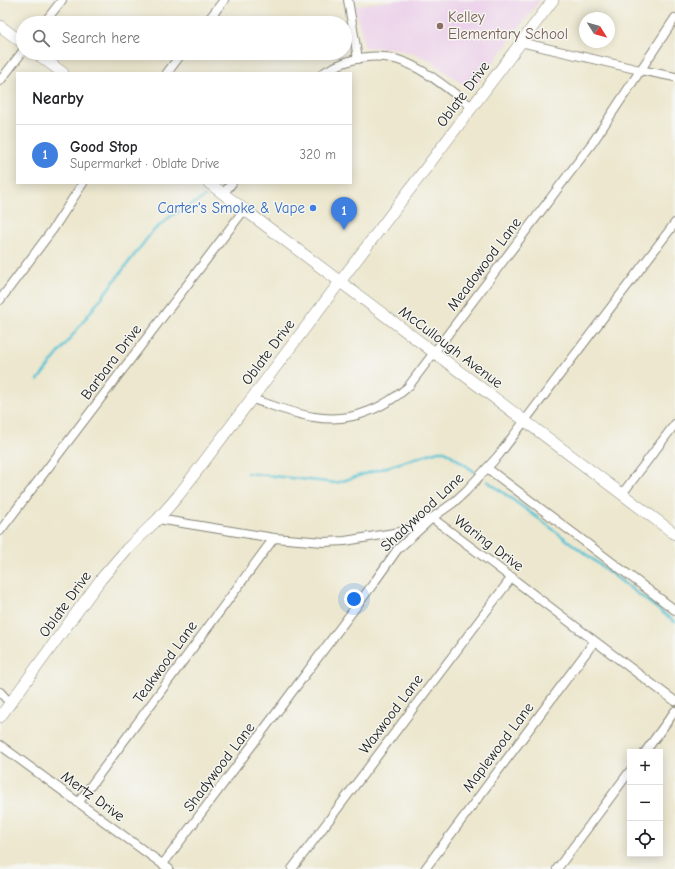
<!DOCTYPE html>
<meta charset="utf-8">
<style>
:root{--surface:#fff;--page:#f6f6f6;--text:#202124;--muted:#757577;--line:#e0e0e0;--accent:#d1495b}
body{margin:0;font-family:"Comic Neue",sans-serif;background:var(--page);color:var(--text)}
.controls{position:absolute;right:12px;bottom:12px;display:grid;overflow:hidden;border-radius:0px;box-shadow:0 2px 10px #0003}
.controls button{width:36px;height:36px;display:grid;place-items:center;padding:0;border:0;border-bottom:1px solid var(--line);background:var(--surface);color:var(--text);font:20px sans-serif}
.compass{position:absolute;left:579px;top:12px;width:36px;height:36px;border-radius:50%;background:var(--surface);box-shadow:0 2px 10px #0003;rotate:127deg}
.you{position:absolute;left:354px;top:599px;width:14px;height:14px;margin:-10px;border:3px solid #fff;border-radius:50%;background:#1a73e8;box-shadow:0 0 0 6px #1a73e833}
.badge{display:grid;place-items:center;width:26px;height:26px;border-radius:50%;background:var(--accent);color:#fff;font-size:13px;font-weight:700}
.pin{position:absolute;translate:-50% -33px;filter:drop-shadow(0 1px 2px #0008)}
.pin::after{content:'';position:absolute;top:21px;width:14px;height:12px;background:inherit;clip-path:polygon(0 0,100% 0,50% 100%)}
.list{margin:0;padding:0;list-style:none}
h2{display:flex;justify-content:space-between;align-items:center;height:52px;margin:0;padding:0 16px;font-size:17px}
h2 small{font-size:13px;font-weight:400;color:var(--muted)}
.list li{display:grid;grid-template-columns:26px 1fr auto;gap:12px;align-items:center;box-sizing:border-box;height:60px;padding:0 16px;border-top:1px solid var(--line)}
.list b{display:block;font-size:15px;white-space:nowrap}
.list p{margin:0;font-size:13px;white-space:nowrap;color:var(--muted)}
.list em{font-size:13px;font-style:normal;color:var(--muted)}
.icon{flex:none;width:22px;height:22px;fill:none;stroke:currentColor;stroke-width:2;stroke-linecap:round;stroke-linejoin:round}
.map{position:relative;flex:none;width:675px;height:869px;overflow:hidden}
.search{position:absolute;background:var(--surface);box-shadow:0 2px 10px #0003;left:16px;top:16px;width:336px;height:44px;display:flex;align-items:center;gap:10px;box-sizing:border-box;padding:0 14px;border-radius:22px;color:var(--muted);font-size:15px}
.panel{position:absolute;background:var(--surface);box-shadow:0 2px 10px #0003;left:16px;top:72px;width:336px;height:112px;border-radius:0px}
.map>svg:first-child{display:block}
</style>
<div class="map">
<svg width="675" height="869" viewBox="0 0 675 869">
<rect width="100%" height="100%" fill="#f6f6f2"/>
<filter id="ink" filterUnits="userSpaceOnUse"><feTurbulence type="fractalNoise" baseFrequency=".025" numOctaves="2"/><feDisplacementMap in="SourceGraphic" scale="8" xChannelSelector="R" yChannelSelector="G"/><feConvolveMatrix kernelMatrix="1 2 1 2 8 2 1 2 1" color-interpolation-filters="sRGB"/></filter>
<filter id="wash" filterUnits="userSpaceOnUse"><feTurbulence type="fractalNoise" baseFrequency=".012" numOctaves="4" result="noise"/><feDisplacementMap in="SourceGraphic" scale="16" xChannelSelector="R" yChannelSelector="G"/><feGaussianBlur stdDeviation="0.9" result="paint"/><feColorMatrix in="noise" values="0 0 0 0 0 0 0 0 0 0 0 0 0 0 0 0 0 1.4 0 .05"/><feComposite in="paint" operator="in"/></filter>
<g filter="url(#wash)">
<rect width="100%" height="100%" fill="#ece7ce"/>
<polygon fill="#ecd1ea" points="394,0 540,0 472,91 430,60 415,54 392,48 365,47 355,6"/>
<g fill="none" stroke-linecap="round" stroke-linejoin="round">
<g stroke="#59c2d5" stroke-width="2.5">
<polyline points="38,380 152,232 171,216 205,197"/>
<polyline points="247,473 336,483 438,451 445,451 475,472"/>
<polyline points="487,481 538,518 675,622"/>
</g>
</g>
</g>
<g filter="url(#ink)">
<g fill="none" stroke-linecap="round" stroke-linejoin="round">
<defs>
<g id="street">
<polyline points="348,0 358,59"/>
<polyline points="44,23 62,0"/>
<polyline points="206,23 224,0"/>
<polyline points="520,42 640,70 675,77"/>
<polyline points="167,73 182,53"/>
<path d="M323 73C387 35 422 69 472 107"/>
<polyline points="0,81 23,51"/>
<polyline points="223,194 232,183"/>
<polyline points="0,300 53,229 83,183"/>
<path d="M252 399C272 405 293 414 314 417 349 423 381 410 408 387L593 142 675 18"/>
<polyline points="487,468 675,610"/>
<polyline points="622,494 675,424"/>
<path d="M158 519 274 538 324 542 345 541 400 532 432 518C513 578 593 641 675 701"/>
<polyline points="0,531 244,210"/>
<polyline points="0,692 11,704"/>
<polyline points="0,745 169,869"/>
<polyline points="645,752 675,711"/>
<polyline points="78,803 274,538"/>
<polyline points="163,864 373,584 397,550 432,518 453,503 466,491 498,456 675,223"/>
<polyline points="292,869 512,577"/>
<polyline points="425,869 594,642"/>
<polyline points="557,869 630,771"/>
</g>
<g id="secondary">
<polyline points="0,26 23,43"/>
<polyline points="36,53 63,73"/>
<polyline points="209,183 675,534"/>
<polyline points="0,717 101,579 127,549 158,519 178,496 553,0"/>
</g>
</defs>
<use href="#street" stroke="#848275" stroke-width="10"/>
<use href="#secondary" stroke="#848275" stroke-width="12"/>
<use href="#street" stroke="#fff" stroke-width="8"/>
<use href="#secondary" stroke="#fff" stroke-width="11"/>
</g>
</g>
<circle fill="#8d6e63" stroke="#f6f6f2" stroke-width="1.5" cx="440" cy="26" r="4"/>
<circle fill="#3f7fe0" stroke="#f6f6f2" stroke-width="1.5" cx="313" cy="208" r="4"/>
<g text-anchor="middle" stroke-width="3" stroke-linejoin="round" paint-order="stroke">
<g font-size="15" fill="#785e54" stroke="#f6f6f2" text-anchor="start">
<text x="448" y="22">Kelley<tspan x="448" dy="17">Elementary School</tspan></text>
</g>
<g font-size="15" fill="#1c1c1c" stroke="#f6f6f2">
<text transform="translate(463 94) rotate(-53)" y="5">Oblate Drive</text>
<text transform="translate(484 264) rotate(-53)" y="5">Meadowood Lane</text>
<text transform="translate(451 347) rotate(37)" y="5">McCullough Avenue</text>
<text transform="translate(268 352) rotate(-53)" y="5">Oblate Drive</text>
<text transform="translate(111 362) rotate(-53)" y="5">Barbara Drive</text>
<text transform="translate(422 512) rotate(-43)" y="5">Shadywood Lane</text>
<text transform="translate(489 543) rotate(37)" y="5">Waring Drive</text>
<text transform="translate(65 604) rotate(-54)" y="5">Oblate Drive</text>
<text transform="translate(165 662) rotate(-54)" y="5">Teakwood Lane</text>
<text transform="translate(391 714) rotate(-53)" y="5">Waxwood Lane</text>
<text transform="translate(498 747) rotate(-53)" y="5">Maplewood Lane</text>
<text transform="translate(219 767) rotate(-53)" y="5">Shadywood Lane</text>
<text transform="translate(93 796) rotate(36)" y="5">Mertz Drive</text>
</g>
<g font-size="15" fill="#366cbe" stroke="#f6f6f2" text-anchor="end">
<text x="305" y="213">Carter's Smoke &amp; Vape</text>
</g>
</g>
</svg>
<div class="controls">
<button>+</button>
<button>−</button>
<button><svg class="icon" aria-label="locate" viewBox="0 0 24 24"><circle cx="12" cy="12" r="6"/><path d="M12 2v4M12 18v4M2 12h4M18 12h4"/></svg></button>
</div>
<svg class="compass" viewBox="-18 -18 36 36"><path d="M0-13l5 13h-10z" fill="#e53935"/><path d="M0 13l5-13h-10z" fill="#757577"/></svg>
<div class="you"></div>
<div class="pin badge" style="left:344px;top:230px;background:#3f7fe0">1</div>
<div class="search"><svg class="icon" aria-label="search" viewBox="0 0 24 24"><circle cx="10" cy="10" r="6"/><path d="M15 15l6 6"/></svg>Search here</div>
<section class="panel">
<h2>Nearby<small></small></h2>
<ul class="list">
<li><span class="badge" style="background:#3f7fe0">1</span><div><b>Good Stop</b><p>Supermarket · Oblate Drive</p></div><em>320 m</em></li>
</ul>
</section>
</div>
